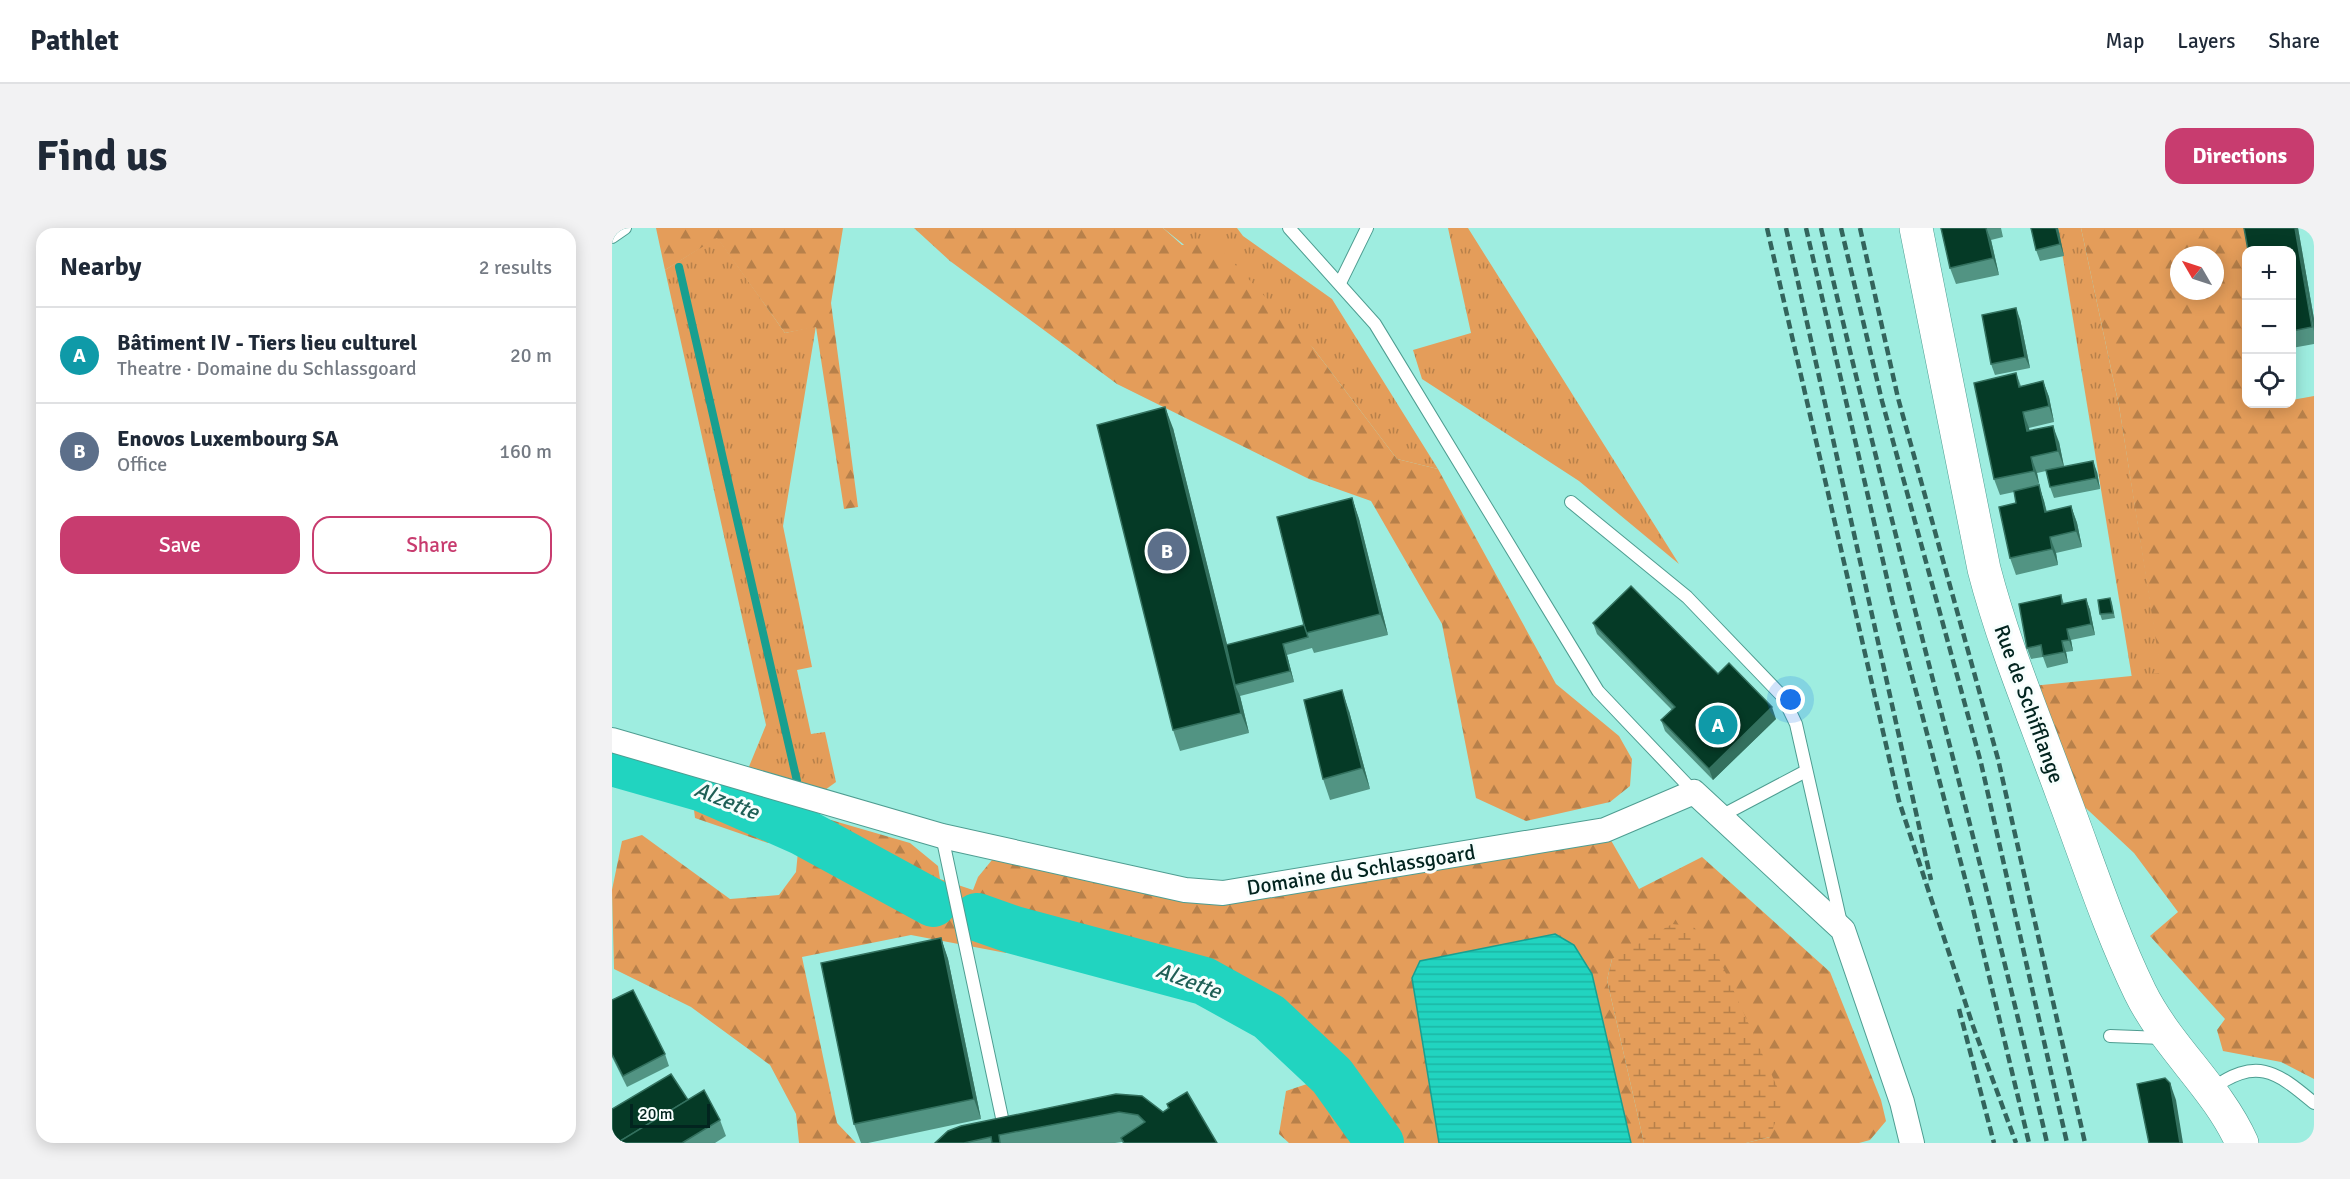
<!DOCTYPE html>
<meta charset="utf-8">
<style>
:root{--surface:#fff;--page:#f2f2f3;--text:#1f2937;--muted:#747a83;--line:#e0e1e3;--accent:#c83c6f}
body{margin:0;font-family:Signika,sans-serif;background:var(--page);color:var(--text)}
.controls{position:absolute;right:18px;top:18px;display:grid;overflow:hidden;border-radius:12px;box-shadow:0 3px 15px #0003}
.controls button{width:54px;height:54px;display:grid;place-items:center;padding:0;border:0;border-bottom:2px solid var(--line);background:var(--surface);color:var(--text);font:30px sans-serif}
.compass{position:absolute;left:1558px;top:18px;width:54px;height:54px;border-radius:50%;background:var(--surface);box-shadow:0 3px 15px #0003;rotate:309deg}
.scale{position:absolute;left:18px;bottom:15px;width:80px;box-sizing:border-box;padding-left:6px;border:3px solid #02241f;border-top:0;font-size:16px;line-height:21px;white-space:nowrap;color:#02241f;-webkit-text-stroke:4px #f7fefd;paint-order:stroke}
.you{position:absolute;left:1179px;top:472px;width:21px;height:21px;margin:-15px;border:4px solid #fff;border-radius:50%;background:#1a73e8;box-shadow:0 0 0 9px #1a73e833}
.badge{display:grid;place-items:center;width:39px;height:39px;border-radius:50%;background:var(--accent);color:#fff;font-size:20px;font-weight:700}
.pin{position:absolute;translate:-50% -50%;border:3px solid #fff;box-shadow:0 2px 6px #0006}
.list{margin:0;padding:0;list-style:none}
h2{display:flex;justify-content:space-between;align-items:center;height:78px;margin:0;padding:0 24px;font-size:26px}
h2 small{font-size:20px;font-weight:400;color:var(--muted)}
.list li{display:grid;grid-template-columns:39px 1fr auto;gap:18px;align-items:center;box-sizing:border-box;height:96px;padding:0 24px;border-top:2px solid var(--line)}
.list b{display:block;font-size:22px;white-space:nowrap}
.list p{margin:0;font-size:20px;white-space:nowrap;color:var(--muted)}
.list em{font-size:20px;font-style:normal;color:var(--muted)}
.actions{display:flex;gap:12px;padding:18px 24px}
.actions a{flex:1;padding:14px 0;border:2px solid var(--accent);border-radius:18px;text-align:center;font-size:21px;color:var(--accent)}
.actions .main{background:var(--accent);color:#fff}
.icon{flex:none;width:33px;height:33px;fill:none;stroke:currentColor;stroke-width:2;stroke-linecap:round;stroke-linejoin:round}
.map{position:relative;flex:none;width:1702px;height:915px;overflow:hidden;border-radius:18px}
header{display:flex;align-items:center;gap:36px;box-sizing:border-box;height:84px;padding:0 30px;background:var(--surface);border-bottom:2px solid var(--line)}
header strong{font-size:28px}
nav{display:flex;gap:33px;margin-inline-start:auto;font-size:21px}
.intro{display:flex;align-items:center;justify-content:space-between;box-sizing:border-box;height:144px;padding:0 36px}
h1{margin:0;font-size:42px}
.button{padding:15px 27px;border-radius:18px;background:var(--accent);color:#fff;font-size:21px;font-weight:700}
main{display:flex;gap:36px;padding:0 36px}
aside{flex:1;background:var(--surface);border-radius:18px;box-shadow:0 3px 15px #0003}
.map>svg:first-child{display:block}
</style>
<header>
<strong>Pathlet</strong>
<nav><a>Map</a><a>Layers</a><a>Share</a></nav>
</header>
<div class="intro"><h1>Find us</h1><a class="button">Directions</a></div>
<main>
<aside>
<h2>Nearby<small>2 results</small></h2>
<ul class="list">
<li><span class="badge" style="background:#0f9aa8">A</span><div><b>Bâtiment IV - Tiers lieu culturel</b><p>Theatre · Domaine du Schlassgoard</p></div><em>20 m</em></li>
<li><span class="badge" style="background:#5c6f8a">B</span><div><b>Enovos Luxembourg SA</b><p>Office</p></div><em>160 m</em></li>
</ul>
<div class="actions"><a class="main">Save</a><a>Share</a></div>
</aside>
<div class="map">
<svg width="1702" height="915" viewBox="0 0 1702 915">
<defs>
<pattern id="grass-tufts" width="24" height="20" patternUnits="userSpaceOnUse" patternTransform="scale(1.5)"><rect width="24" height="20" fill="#e49d5a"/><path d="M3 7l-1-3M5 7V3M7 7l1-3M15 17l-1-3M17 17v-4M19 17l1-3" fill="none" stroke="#b7804a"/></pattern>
<pattern id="forest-firs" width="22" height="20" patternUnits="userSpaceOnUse" patternTransform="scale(1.5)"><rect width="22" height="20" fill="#e49d5a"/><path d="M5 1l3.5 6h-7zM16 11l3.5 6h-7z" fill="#b7804a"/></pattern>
<pattern id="wetland-marsh" width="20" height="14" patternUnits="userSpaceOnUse" patternTransform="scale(1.5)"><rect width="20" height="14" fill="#e49d5a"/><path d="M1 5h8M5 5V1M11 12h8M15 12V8" fill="none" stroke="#b7804a"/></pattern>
<pattern id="water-rules" width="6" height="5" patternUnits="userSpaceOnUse" patternTransform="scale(1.5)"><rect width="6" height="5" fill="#21d4c0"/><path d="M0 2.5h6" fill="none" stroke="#1cb6a5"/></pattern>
</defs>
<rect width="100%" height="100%" fill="#9eede0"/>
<g fill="url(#grass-tufts)">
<polygon points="551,0 625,0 631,8 720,71 826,241 785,231 701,120"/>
<polygon points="836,0 856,0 1067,336 967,253 810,151 801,122 859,105"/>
<polygon points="1446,0 1469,0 1507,178 1550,446 1520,450"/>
<polygon points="105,9 173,105 204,98 171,298 200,439 185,442 199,506 213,504 224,554 213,562 136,541 154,497 53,42"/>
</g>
<g fill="url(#forest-firs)" fill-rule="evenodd">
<polygon points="44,0 231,0 219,75 246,279 232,281 204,99 173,105 105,10 53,42"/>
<polygon points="302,0 551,0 570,17 600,12 701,120 785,231 826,241 944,456 1007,508 1020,531 1018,558 998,574 914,593 864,570 830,396 759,273 697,251 505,156 338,33"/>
<path d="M1469 0H1639L1642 22H1634V176H1680V172L1702 168V851L1669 834 1611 823 1605 802 1613 791 1538 708 1566 684 1522 625 1447 555 1410 459 1549 445 1507 178ZM1567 27H1603V63H1567Z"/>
<polygon points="91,560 133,567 298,615 326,638 328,651 361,662 366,649 389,621 573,662 993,602 1027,661 1090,629 1218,744 1269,872 1274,893 1258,912 1247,915 1134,915 1158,909 1000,731 995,752 1032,915 1019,915 980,746 943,706 808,733 800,750 827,915 768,915 765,910 752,915 677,915 667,906 674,863 719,848 657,789 592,753 403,702 394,725 299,707 190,729 225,895 244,915 187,915 184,886 158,837 79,779 2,741 0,662 10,613 30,607 118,671 167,667 184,644 188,603 156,615 83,590 81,574"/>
</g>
<polygon fill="url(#wetland-marsh)" points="1060,696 1081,698 1106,728 1171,872 1158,909 1134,915 1032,915 995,752 1000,731"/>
<polygon fill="url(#water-rules)" stroke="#189f90" stroke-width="1.5" points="943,706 962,717 980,746 1019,915 827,915 800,750 808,733"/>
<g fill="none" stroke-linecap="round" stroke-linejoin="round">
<polyline stroke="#189f90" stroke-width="8" points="67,39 185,553"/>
<g stroke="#21d4c0" stroke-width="48">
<polyline points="0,534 91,560 189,603 321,675"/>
<polyline points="365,689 402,702 592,753 657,789 720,848 768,915"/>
</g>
<defs>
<g id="lane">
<polyline points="677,0 763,96 986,463 1082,564"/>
<polyline points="0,9 13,0"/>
<polyline points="728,55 755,0"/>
<polyline points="959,274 1075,369 1171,469 1184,496 1229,695"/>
<polyline points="1109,588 1194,543"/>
<polyline points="330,608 392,899 387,900"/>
<polyline points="1498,808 1551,810"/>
<path d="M1598 862C1644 829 1663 842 1702 875"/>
</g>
<polyline id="street" points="0,512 330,608 573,662 611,665 993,602 1082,564 1231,702 1290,874 1300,915"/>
<path id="secondary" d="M1304 0 1372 341C1392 418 1423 491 1450 565 1475 631 1497 700 1528 764 1555 819 1605 859 1630 915"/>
</defs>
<use href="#lane" stroke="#4e9d91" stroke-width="14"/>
<use href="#street" stroke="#4e9d91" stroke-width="26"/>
<use href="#secondary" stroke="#4e9d91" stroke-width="34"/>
<use href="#lane" stroke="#fff" stroke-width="12"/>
<use href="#street" stroke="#fff" stroke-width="24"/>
<use href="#secondary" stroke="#fff" stroke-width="33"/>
<g stroke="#33645c" stroke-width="4.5" stroke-dasharray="9 4.5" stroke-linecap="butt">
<polyline points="1155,0 1287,573 1361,798 1404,915"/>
<polyline points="1174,0 1319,652"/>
<polyline points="1194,0 1280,372 1361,681 1417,915"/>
<path d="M1209 0C1279 306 1366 609 1435 915"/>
<polyline points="1229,0 1270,173 1369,535 1455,915"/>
<polyline points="1248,0 1286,170 1386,531 1473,915"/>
<polyline points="1347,781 1382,915"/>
</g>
</g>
<g fill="#529483">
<polygon points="1329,0 1389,0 1391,9 1379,12 1387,47 1344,56 1338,40"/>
<polygon points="1419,0 1446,0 1452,28 1428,33 1424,22"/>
<polygon points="1686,0 1702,91 1702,116 1680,120 1680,22"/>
<polygon points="1408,91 1418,140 1383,147 1379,136"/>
<polygon points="1404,145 1409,158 1431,153 1437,169 1442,194 1417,200 1417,203 1447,214 1452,238 1485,244 1488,261 1442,270 1438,259 1434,243 1425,245 1427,259 1432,273 1435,284 1459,278 1465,295 1470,319 1444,325 1446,337 1404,347 1398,330 1404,275 1402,264 1388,267 1382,251"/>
<polygon points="561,200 615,417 692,397 740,270 747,291 776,407 702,425 700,420 675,427 682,454 628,468 637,505 568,523 561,502"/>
<polygon points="1449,367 1452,376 1474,371 1478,382 1483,407 1459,412 1461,423 1454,424 1456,435 1435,440 1431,429 1419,431 1415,420"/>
<polygon points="1498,370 1500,375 1503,390 1490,392 1488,386"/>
<polygon points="981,395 1106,446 1164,491 1101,552 1053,503 1049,492 1060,482 985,406"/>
<polygon points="737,483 758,561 718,572 711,551"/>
<polygon points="329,710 336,731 369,891 256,915 249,915 242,896"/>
<polygon points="0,772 53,826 57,838 15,859 0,829"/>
<polygon points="504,866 551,884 556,881 555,876 605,915 511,915 510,914 503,915 323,915"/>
<polygon points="76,872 108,892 114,908 103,915 0,915"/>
</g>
<g fill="#33705e">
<polygon points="1374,0 1379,12 1387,47 1381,30"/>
<polygon points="1444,0 1446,0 1452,28 1448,16"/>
<polygon points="1683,0 1686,0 1702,91 1702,103"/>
<polygon points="1404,80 1408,91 1418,140 1413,129"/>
<polygon points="1431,153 1437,169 1442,194 1437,178"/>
<polygon points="553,179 561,200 625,456 623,457 628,468 637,505 629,485"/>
<polygon points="1411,184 1417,200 1421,219 1415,203"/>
<polygon points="1441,198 1447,214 1452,239 1446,223"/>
<polygon points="1419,229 1425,245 1428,259 1422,243"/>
<polygon points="1481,233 1485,244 1488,261 1484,250"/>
<polygon points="1427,257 1432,273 1438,300 1433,284"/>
<polygon points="740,270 747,291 776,407 768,386"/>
<polygon points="1459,278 1465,295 1470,319 1464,303"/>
<polygon points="1438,309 1444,325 1446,337 1440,321"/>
<polygon points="1474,371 1478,382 1483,407 1479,396"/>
<polygon points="1455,401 1459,412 1461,423 1457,412"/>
<polygon points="1450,413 1454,424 1456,435 1452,424"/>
<polygon points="671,416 675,427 682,454 678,443"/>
<polygon points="730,462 737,483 758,561 750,540"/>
<polygon points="1160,479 1164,491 1101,552 1097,541"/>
<polygon points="329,710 336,731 369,891 362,871"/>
<polygon points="1558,855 1564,872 1571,915 1568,915"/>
</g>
<g fill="#053a26" stroke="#33705e" stroke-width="1.5">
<polygon points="1329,0 1374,0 1381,30 1338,40"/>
<polygon points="1419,0 1444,0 1448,16 1424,22"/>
<polygon points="1632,0 1683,0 1700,99 1680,103 1680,22 1636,22"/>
<polygon points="1404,80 1413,129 1379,136 1370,87"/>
<polygon points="1404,145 1407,159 1431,153 1437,178 1411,184 1415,203 1441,198 1446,223 1419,229 1422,243 1382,251 1362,155"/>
<polygon points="553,179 629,485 561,502 485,197"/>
<polygon points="1481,233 1484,250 1438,259 1434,242"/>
<polygon points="1427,257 1433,284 1459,278 1464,303 1438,309 1440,321 1398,330 1387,279 1404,275 1402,263"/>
<polygon points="740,270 768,386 694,405 665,289"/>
<polygon points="1019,358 1106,446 1117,435 1160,479 1097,541 1049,492 1063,479 981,395"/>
<polygon points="1449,367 1450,376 1474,371 1479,396 1455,401 1457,412 1450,413 1452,424 1431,428 1429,417 1415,420 1407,376"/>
<polygon points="1498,370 1501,385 1488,386 1486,372"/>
<polygon points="692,397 696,409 671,416 678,443 623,457 614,417"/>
<polygon points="730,462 750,540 711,551 692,472"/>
<polygon points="329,710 362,871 242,896 209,735"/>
<polygon points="21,762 53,826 11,848 0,826 0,772"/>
<polygon points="59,846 76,872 5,915 0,915 0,881"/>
<polygon points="1553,850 1558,855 1568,915 1537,915 1525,856"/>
<polygon points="92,862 108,892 70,915 5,915"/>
<polygon points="575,864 605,915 512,915 509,910 533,894 526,887 507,884 387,907 388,915 380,915 379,909 352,915 323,915 336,903 349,898 504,866 530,868 551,884 557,880 555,876"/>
</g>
<g text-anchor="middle" stroke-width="6" stroke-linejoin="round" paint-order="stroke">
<g font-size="21" fill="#02241f" stroke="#f7fefd">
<text transform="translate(1417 476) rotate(70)" y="7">Rue de Schifflange</text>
<text transform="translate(749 642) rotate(-9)" y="7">Domaine du Schlassgoard</text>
</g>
<g font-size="22" font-style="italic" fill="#1f5f56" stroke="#f7fefd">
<text transform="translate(115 572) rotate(22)" y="8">Alzette</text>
<text transform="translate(577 752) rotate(20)" y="8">Alzette</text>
</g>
</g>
</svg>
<div class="controls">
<button>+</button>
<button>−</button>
<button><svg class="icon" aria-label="locate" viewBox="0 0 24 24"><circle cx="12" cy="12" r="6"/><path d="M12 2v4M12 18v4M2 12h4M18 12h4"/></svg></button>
</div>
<svg class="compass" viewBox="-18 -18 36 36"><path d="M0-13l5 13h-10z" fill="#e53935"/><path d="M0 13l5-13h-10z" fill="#747a83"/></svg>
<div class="scale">20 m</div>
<div class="you"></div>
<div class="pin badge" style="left:1106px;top:497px;background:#0f9aa8">A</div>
<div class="pin badge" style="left:555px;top:323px;background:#5c6f8a">B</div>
</div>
</main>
